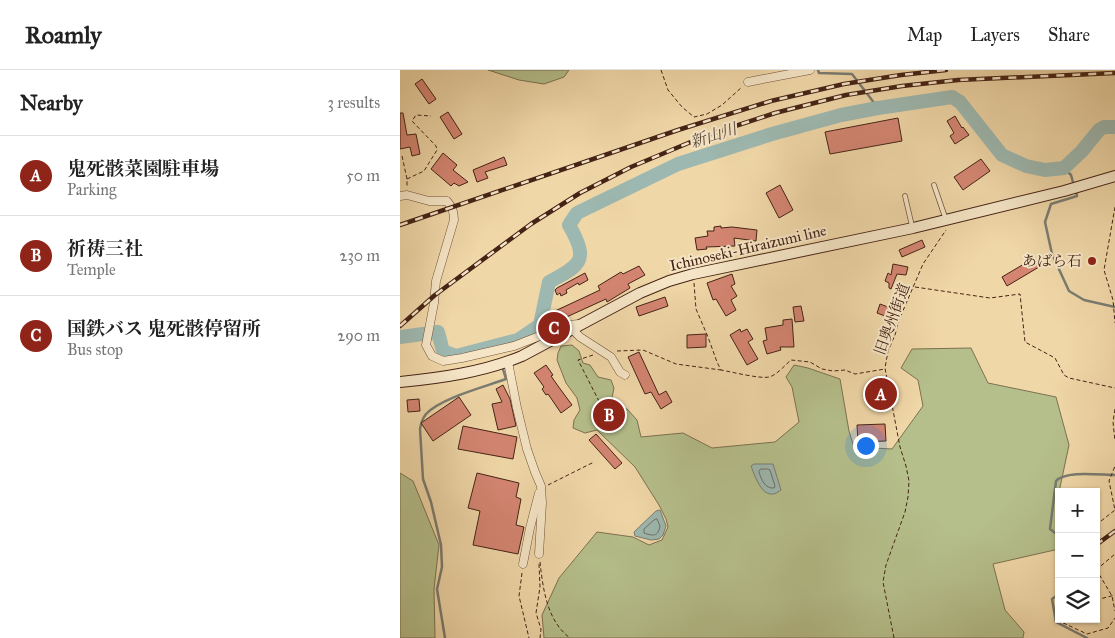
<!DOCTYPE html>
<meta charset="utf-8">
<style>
:root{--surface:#fff;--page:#f6f6f6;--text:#222;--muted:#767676;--line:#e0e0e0;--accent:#8f2418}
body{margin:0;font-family:"IM FELL Great Primer","Noto Serif JP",serif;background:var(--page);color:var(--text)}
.controls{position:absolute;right:15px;bottom:15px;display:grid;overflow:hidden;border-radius:0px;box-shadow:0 1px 4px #0004}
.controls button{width:45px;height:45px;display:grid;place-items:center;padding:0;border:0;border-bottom:1px solid var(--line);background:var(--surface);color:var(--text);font:25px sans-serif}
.you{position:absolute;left:465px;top:375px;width:18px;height:18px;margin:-12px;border:4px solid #fff;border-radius:50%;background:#1a73e8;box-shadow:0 0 0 8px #1a73e833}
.badge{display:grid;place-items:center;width:32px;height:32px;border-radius:50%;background:var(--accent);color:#fff;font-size:16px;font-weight:700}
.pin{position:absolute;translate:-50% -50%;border:2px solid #fff;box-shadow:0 1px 5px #0006}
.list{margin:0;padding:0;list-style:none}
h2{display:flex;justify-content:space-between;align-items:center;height:65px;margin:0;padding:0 20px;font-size:21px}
h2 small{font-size:16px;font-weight:400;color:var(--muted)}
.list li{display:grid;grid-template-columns:32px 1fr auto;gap:15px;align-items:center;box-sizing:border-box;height:80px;padding:0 20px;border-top:1px solid var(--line)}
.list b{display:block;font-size:19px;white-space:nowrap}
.list p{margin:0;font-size:16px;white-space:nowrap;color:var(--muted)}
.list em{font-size:16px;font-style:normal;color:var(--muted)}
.icon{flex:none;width:28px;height:28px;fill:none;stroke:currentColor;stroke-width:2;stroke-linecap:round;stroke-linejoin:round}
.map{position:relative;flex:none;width:715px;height:568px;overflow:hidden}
header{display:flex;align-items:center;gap:30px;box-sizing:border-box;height:70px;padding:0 25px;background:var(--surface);border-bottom:1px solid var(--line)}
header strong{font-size:24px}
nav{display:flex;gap:28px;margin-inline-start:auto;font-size:18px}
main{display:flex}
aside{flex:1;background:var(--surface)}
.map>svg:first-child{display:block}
</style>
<header>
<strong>Roamly</strong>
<nav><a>Map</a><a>Layers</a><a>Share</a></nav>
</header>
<main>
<aside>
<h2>Nearby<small>3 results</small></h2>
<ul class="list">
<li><span class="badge">A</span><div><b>鬼死骸菜園駐車場</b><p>Parking</p></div><em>50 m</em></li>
<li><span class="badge">B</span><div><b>祈祷三社</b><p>Temple</p></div><em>230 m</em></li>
<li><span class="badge">C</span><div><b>国鉄バス 鬼死骸停留所</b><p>Bus stop</p></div><em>290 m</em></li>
</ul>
</aside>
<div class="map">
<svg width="715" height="568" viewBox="0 0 715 568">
<rect width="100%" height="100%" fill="#f0d7a8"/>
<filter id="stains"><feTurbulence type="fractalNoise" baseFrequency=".004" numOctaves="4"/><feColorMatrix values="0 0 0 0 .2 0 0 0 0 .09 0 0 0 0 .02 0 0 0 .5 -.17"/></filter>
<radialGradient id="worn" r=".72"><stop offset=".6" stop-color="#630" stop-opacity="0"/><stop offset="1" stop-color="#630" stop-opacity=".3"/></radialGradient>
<g fill="#b5bf8b" stroke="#7d7150">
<polygon points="88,0 169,0 164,7 144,14 119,10"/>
<polygon points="172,275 179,281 183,293 190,295 198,307 211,310 214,318 211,333 227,339 237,350 241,367 283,363 312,378 375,372 399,352 392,317 386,307 394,295 408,298 440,309 449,361 454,377 492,379 523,336 518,310 501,298 512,279 571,278 588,313 656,327 669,375 659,422 659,479 593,494 605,540 624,562 623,568 144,568 142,545 159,508 197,462 233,467 249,475 262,470 268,457 266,449 259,435 235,397 197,360 185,363 173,358 174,350 180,340 177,328 166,313 157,290 158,283 161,276"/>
<polygon points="0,403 13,411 39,475 34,519 35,568 0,568"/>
</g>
<g fill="#9db8b0" stroke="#7a7c72">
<path d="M354 394H373L381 420C364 434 356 409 351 396Z"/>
<polygon points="260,440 266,456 263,465 259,469 251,470 235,466 234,462 256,441"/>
</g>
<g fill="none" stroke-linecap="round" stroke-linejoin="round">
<g stroke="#716e62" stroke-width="1">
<path d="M361 399H368L370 400 375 416 374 418C365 419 361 409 359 402Z"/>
<path d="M257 449 260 456C258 467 253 466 244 463V459L254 450Z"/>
</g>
<g stroke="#7a7c72" stroke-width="2.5">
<polyline points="418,0 419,3 452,4 478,38"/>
<polyline points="664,98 671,105 674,116"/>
<polyline points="676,121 677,126 651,134 645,152 652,184 669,221 684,230 715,237"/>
<path d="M659 466 650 459 656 411C665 400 701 405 715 405"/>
<polyline points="659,524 652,529 656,552 687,568"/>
<path d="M45 568 37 519 42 497 41 475 31 432 23 409 20 359C21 353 22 349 26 344 41 328 84 317 106 309L102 296"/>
</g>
<path stroke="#9db8b0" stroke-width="14" d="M0 267 38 262 43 281 56 286 118 270 140 255 149 212C159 206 180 198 180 185 181 176 173 162 169 155L177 143 278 94 372 64 441 45 478 38 552 27 560 32 602 85 626 96 645 100 664 98 682 81 699 60 704 57H715"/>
</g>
<g fill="#d48572" stroke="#452315">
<polygon points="22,9 36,29 29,34 15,14"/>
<polygon points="48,42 62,64 54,69 40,47"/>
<polygon points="0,43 3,43 7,65 16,64 20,84 12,86 10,77 0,79"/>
<polygon points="555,46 562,58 563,57 569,65 555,74 550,66 554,63 547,51"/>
<polygon points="498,48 502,71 430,84 425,62"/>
<polygon points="43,83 57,95 53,100 68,112 59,116 54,113 51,116 31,99"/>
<polygon points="104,87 107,95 85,102 88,108 77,112 73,100"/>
<polygon points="581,89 590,101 563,120 554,107"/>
<polygon points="380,115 393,140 379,148 366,123"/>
<polygon points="321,156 321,158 332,157 357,160 356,171 334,168 335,176 306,177 307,179 297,180 295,168 308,166 307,161 314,161 314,157"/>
<polygon points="522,170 525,177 502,187 499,180"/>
<polygon points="634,188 639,197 607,216 602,207"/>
<polygon points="493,194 508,197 506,205 497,204 491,219 489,218 489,213 485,211 488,203 491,205"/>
<polygon points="239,196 245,205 228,214 230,218 207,232 206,229 160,250 155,241 200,220 198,216 221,202 223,204"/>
<polygon points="185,203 188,210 179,215 178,213 166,220 167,223 161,226 160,223 157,225 155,220 157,218"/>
<polygon points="332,204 335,214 331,216 337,226 331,230 336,240 326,246 316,229 313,230 307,213"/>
<polygon points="265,227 268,236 239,246 236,237"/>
<polygon points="480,234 496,240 493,249 477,243"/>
<polygon points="401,236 404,251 395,252 393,237"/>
<polygon points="392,249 394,277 380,277 381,280 367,284 363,271 367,270 365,258 383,255 383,250"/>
<polygon points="340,259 341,262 347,259 353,269 348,272 358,289 347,295 330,265"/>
<polygon points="306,264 306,277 287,278 287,265"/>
<polygon points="239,282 259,325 266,321 272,332 261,339 251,322 245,324 228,287"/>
<polygon points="146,295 153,305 151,306 158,316 172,335 161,343 148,324 146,325 142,319 144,317 134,303"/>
<polygon points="103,315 110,329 116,356 98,360 92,334 102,332 96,319"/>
<polygon points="59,327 71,345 33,371 21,353"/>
<polygon points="19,329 20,341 8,342 7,330"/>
<polygon points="485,354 486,371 458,372 457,355"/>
<polygon points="63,356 117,367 113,389 58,379"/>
<polygon points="196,364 222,393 215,399 189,370"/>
<polygon points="77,403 119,413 116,427 121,429 116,455 124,457 118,484 73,475 80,441 68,438"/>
</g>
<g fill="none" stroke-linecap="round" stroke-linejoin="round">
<defs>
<g id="service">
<polyline points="534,115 546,150"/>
<polyline points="505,126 512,156"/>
</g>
<g id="minor">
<polyline points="348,12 410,0"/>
<path d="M0 126 7 125 29 131H47C52 137 54 141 54 150L36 211 34 233 26 275 32 286 43 291 62 288 114 276 168 255 179 254"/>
<polyline points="172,259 180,267 211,287 220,302 225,305"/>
<polyline points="108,292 117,338 127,379 135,402 141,416 142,433 139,484"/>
<polyline points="123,494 130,458 139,423"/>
</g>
<path id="secondary" d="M0 312C41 308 84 302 122 286L240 223 269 211 293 204 513 158 664 121 715 106"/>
</defs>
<use href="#service" stroke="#70503a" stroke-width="5.5"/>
<use href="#minor" stroke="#70503a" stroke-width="9"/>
<use href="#secondary" stroke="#452315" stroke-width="12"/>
<g stroke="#452315" stroke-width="1" stroke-dasharray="4 2.5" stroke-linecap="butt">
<polyline points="261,0 268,20 282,37 294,47 307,44 322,35 342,17"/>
<polyline points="2,86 7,109 7,117"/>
<polyline points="7,109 24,101 37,80 36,76 12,51 16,45 31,46"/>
<polyline points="715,137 704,200 713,230 715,253"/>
<path d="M294 213 296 239 308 267 317 292 321 300C332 302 360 309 369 307 377 305 385 295 391 290L410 292 422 299 433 301 445 300 455 304 485 299"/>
<polyline points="515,217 590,228 620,224 625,272 655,288 664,305 669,308 715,318"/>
<polyline points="217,281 243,280 276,294 321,300"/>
<polyline points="193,285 178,290 200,333"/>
<polyline points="715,339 713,352 715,371"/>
<polyline points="148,415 194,392"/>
<polyline points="696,455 715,440 709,411 715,396"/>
<path d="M140 492C143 519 147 551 170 568"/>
<polyline points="139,494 140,517 136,543 141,559 140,568"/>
<polyline points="696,499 712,526 715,541"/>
<polyline points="696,500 715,484"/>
<polyline points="122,503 119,526 129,568"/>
<polyline points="659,528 656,530 659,548"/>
<polyline points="696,530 715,525"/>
<polyline points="659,549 659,551 687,564 708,558 715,548"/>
<polyline points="494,568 483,512 486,495 505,442 508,427 509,411 506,396 500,377 485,298 488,281 495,265 499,250 523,194 546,160"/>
</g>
<use href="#service" stroke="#f5e5c6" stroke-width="4"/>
<use href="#minor" stroke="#f5e5c6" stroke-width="8"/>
<use href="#secondary" stroke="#f5e5c6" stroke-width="10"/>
<defs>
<g id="rail">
<polyline points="0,155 278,60 371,31 444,14 501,5 546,0"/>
<polyline points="0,256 35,225 131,154 180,123 231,97 305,66 375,43 446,25 502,16 558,10 715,3"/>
<polyline points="696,475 715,461"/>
</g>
</defs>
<use href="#rail" stroke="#452315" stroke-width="4.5"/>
<use href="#rail" stroke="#f5e5c6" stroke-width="2.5" stroke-dasharray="8" stroke-linecap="butt"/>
</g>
<circle fill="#8f2418" stroke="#f5e5c6" stroke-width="2" cx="692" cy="191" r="5"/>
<g text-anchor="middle" stroke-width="4" stroke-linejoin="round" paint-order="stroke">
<g font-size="15" fill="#452315" stroke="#f5e5c6">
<text transform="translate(348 178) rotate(-13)" y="5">Ichinoseki-Hiraizumi line</text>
<text transform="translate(492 249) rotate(-70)" y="5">旧奥州街道</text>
</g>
<g font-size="15" fill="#452315" stroke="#f5e5c6" text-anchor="end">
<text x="682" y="196">あばら石</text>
</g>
<g font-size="16" font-style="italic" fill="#5b483c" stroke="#f5e5c6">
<text transform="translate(313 65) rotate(-18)" y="6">新山川</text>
</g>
</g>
<rect width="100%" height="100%" filter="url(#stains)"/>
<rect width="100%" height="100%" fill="url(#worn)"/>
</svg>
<div class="controls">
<button>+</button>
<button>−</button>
<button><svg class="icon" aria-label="layers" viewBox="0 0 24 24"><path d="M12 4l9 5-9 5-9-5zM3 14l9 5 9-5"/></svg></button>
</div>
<div class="you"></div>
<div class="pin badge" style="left:481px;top:324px">A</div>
<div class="pin badge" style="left:209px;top:345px">B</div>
<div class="pin badge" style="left:154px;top:258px">C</div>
</div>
</main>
